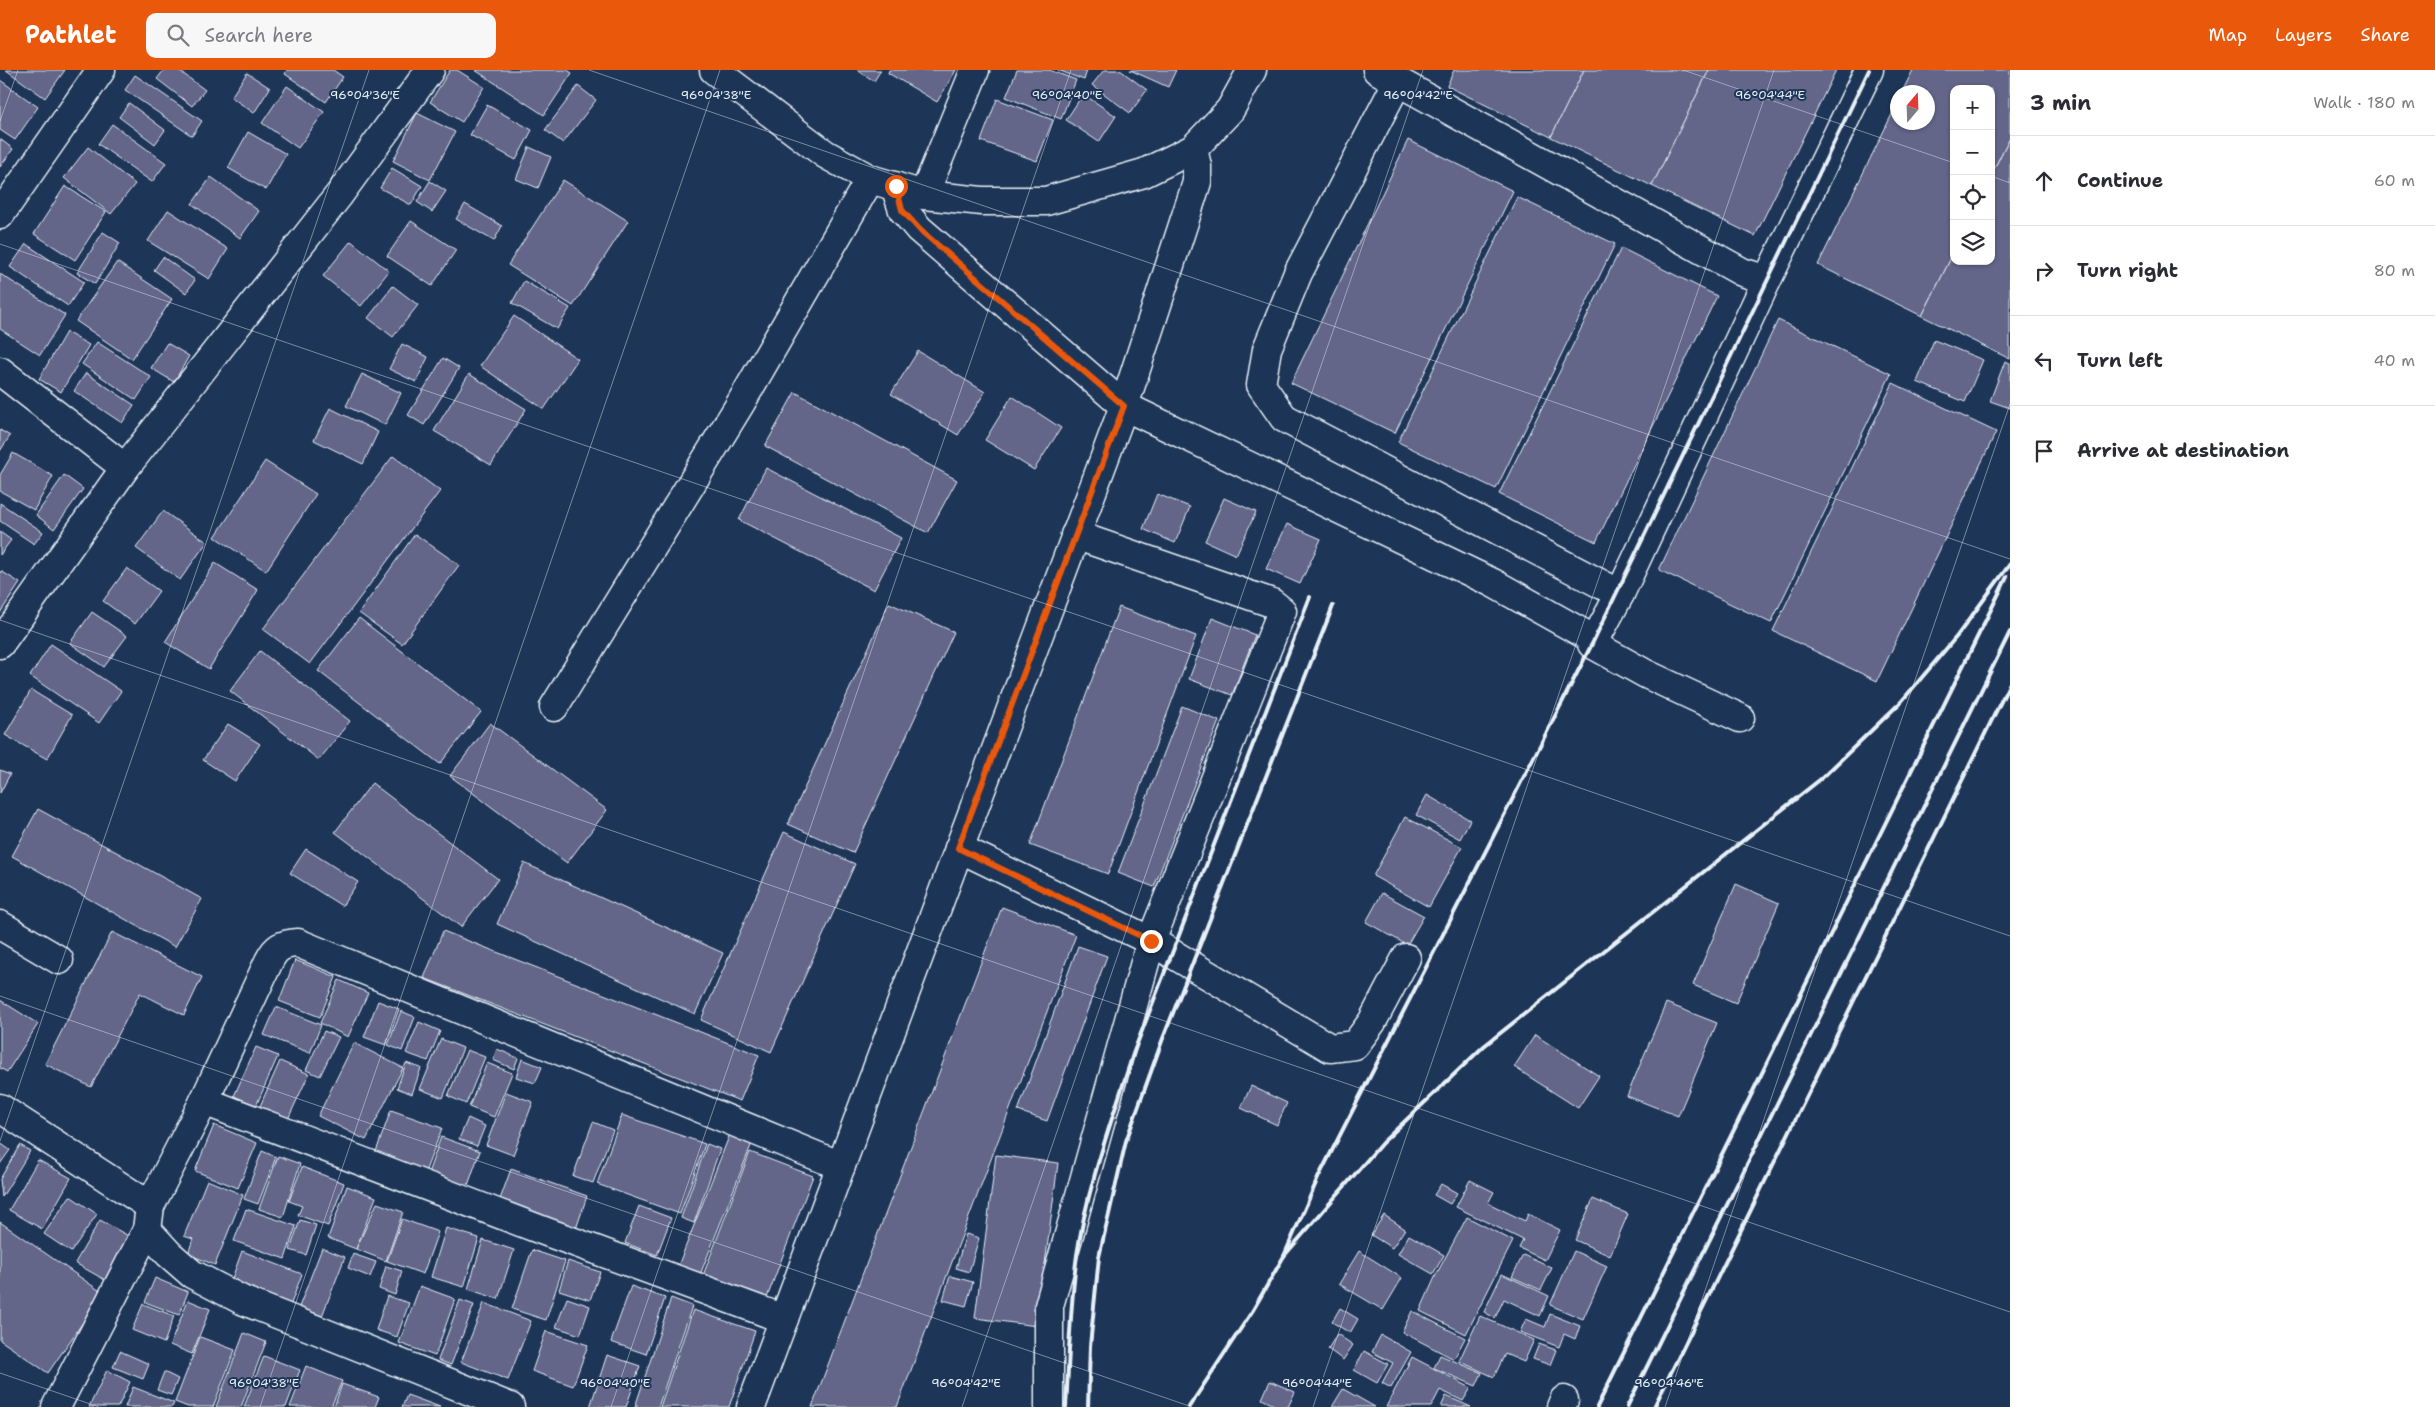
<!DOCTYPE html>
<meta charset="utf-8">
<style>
:root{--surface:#fff;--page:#f7f7f7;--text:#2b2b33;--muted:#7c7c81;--line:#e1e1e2;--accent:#ea580c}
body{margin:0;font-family:"Shantell Sans",sans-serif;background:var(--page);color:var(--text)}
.controls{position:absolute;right:15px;top:15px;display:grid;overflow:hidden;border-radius:10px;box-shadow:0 1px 4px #0004}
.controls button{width:45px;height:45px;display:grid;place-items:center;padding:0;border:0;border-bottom:1px solid var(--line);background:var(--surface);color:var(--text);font:25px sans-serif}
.compass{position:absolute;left:1890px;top:15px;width:45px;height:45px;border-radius:50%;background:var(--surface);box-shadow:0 1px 4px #0004;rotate:19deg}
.stop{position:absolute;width:15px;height:15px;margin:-11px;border:4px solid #ea580c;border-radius:50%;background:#fff}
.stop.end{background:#ea580c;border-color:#fff;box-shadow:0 1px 5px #0008}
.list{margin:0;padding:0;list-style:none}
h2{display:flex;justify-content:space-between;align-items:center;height:65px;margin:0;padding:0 20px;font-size:21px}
h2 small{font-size:16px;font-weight:400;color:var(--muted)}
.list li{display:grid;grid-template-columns:32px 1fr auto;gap:15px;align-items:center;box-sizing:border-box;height:90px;padding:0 20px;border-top:1px solid var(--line)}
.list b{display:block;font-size:19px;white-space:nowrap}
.list em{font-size:16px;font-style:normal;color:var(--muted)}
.icon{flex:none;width:28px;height:28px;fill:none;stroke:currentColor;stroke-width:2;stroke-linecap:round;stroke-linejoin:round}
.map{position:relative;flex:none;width:2010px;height:1337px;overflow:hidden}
header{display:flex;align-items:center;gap:30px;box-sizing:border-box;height:70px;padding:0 25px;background:var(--accent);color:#fff}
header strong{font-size:24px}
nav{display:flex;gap:28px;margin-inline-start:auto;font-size:18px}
.search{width:350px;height:45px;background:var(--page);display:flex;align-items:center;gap:12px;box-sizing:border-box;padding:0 18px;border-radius:10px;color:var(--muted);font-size:19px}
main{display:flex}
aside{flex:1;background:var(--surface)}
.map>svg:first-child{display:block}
</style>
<header>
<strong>Pathlet</strong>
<div class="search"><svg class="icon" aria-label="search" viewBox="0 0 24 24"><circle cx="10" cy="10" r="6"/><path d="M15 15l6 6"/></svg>Search here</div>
<nav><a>Map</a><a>Layers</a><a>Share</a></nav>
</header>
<main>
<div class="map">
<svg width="2010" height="1337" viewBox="0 0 2010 1337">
<rect width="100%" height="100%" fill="#1d3557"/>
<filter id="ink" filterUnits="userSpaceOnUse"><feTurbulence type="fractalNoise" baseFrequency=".02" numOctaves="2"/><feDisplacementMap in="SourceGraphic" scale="10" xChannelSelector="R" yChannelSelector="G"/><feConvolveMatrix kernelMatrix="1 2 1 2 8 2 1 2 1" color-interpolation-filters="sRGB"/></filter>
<g filter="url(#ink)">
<g fill="#636589" stroke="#e8f1f8">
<polygon points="6,0 65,0 45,28"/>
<polygon points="164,0 178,0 205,20 192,36 157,9"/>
<polygon points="287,0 333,0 343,7 326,32 285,4"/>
<polygon points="450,0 457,0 484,17 462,52 430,32"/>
<polygon points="475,0 567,0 572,3 544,45"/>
<polygon points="857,0 881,0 874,11"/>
<polygon points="889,0 956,0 937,32 888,3"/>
<polygon points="1017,0 1049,0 1076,10 1061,49 1006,27"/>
<polygon points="1058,0 1087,0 1084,10"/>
<polygon points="1104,0 1120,0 1147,20 1130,43 1092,15"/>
<polygon points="1130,0 1176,0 1168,17"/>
<polygon points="1454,0 1584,0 1551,67 1447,16"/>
<polygon points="1584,0 1709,0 1652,116 1551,67"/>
<polygon points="1709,0 1836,0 1755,166 1652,116"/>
<polygon points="1913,0 2010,0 2010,67 1991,105 1991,19 1954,19 1954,182 1922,246 1818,195 1898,32 1898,52 1928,52 1928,22 1902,22"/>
<polygon points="247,3 270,18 254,43 231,27"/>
<polygon points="135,5 202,51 192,66 125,20"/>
<polygon points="0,10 38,37 15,70 0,60"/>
<polygon points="287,16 324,42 298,78 262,53"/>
<polygon points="578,16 596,30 563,73 545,60"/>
<polygon points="1083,24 1116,46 1099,72 1066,50"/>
<polygon points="997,29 1053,50 1037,91 981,71"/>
<polygon points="129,33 165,60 155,74 119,47"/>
<polygon points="487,35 532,60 516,90 470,65"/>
<polygon points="417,43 455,62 430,110 393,91"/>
<polygon points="112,54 166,93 152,112 98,74"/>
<polygon points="248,62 286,84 266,120 228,98"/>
<polygon points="2010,67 2010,289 1922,246 1954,182 1954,191 1991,191 1991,105"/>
<polygon points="0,69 13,79 0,97"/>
<polygon points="1408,70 1513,121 1395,363 1291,313"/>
<polygon points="88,77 135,114 111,144 64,108"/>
<polygon points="529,77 551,87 538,118 516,109"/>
<polygon points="392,98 422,116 411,135 380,118"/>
<polygon points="211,107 259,141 240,168 192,134"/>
<polygon points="563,110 628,151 573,236 508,195"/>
<polygon points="430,111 446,121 432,142 417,132"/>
<polygon points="65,116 106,142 75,190 34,164"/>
<polygon points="1517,127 1615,174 1496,419 1398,372"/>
<polygon points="465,134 502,156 494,171 456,149"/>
<polygon points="168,140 228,179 209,209 148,171"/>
<polygon points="411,151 456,180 432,216 387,186"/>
<polygon points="103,162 120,173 95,214 77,203"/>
<polygon points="351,171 389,201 361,236 323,206"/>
<polygon points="26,174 84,212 68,236 10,197"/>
<polygon points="1621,178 1717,226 1596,472 1499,424"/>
<polygon points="163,187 195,210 186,223 154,200"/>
<polygon points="117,192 172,229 132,289 76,251"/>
<polygon points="0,204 65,245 40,285 0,259"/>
<polygon points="524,211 570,238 557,259 512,233"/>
<polygon points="393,216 418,235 393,267 368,248"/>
<polygon points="514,246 578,289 544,339 480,296"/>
<polygon points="1778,250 1891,304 1771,553 1659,500"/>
<polygon points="66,262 89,275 61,322 39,309"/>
<polygon points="1934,270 1983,290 1965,332 1917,312"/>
<polygon points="97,272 151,307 136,330 82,294"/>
<polygon points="167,273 189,286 174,312 151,298"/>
<polygon points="402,274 428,287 416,312 389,299"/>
<polygon points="918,281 985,322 958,365 891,324"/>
<polygon points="443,288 459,298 424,355 408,345"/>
<polygon points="2005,291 2010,293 2010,338 1990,331"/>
<polygon points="86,303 134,335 122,353 74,321"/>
<polygon points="362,304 401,323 385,355 346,336"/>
<polygon points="469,304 526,339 491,395 434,361"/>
<polygon points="1893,313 1996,362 1877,611 1773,561"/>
<polygon points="795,322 957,410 928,463 765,376"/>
<polygon points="1012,326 1061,358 1034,400 985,370"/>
<polygon points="330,338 378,362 363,394 314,370"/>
<polygon points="0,360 10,366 0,381"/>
<polygon points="13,383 53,406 34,440 0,421 0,405"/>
<polygon points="393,386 440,421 310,594 263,559"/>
<polygon points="265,391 316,424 266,501 215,467"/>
<polygon points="766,398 901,468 874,520 739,450"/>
<polygon points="64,405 83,419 54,459 36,445"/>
<polygon points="1157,424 1190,437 1175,473 1143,459"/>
<polygon points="1224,428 1256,442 1236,485 1205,471"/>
<polygon points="0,433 43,462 34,474 0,451"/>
<polygon points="163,441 207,472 180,510 136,478"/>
<polygon points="1287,454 1321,469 1300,514 1266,499"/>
<polygon points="0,462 11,470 0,485"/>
<polygon points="415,464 459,495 402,574 359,543"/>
<polygon points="215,493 258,520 209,599 165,572"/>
<polygon points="127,498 159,521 135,554 103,531"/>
<polygon points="1,501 20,513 0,543 0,503"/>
<polygon points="889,533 954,562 853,783 788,754"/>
<polygon points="1119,537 1196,566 1108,804 1030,775"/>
<polygon points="92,542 127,566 104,597 70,573"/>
<polygon points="359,548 481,642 440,694 318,601"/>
<polygon points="1212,548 1255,565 1232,625 1189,609"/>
<polygon points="51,574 121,621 99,653 30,606"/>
<polygon points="260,581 350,651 319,690 230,621"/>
<polygon points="31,620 72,645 47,689 5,665"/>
<polygon points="1182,636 1219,651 1154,817 1118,803"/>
<polygon points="490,653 607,740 567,793 450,706"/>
<polygon points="228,654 260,674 235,711 203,690"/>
<polygon points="0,700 10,704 0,723"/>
<polygon points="372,713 498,809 461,857 335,762"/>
<polygon points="1427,725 1470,750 1460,769 1416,745"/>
<polygon points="38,739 202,829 175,877 12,786"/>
<polygon points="1405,747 1462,777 1429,837 1373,806"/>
<polygon points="784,762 855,794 771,982 701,950"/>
<polygon points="306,779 358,812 342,836 290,803"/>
<polygon points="524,793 723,883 695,944 497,854"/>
<polygon points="1736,814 1779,833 1736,933 1693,915"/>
<polygon points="1382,823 1424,846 1407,875 1366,852"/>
<polygon points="1002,837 1076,865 897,1337 812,1337"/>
<polygon points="443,861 759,985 740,1031 424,908"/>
<polygon points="112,862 202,907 184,945 140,923 91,1017 45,994"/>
<polygon points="1078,876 1107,886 1047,1051 1018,1041"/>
<polygon points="295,890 336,907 320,947 279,931"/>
<polygon points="339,910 368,923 348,967 320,953"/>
<polygon points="0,930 38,954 7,1002 0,998"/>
<polygon points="378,931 399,939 386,975 364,967"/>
<polygon points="1666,933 1717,953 1678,1046 1627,1026"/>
<polygon points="276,937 321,955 310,983 264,965"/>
<polygon points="401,941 415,947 402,981 388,975"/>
<polygon points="419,952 440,961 428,991 406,983"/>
<polygon points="324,961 339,967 320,1006 306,1000"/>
<polygon points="1535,965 1599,1006 1578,1038 1514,997"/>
<polygon points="441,969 463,978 443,1028 420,1019"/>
<polygon points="354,973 403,998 366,1070 318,1046"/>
<polygon points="256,977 278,986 256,1036 234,1026"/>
<polygon points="497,979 518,988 514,999 493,990"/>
<polygon points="467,980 485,987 466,1034 448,1026"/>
<polygon points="522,989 542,997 535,1013 516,1007"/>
<polygon points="280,991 309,1004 288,1049 260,1036"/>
<polygon points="406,993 421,998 412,1024 397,1018"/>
<polygon points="487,993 512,1003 494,1047 469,1037"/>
<polygon points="1251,1016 1287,1033 1277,1055 1241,1038"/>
<polygon points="506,1022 533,1032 513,1085 486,1075"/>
<polygon points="391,1040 442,1058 424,1105 374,1087"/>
<polygon points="622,1045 705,1074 680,1144 597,1114"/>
<polygon points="468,1048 485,1056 477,1076 459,1069"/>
<polygon points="593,1052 613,1060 593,1113 573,1106"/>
<polygon points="214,1055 257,1073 238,1118 195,1101"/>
<polygon points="730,1064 752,1073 698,1210 676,1201"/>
<polygon points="441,1067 480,1081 466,1121 427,1106"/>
<polygon points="0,1073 10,1080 0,1094"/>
<polygon points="707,1074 720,1079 694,1153 681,1148"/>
<polygon points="20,1075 30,1081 2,1127 0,1109"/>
<polygon points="262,1081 276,1087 258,1134 244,1129"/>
<polygon points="750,1082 813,1106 765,1233 702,1208"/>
<polygon points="996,1085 1058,1093 1037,1256 975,1248"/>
<polygon points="278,1086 300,1094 283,1147 259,1139"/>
<polygon points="38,1090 71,1108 42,1159 9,1140"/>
<polygon points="302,1097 344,1113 328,1156 298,1145 302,1136 289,1131"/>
<polygon points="511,1099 587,1126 575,1162 498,1135"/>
<polygon points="207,1110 243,1125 215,1195 188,1184 193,1169 184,1166"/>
<polygon points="1470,1110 1494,1122 1488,1133 1525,1151 1528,1144 1560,1160 1545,1190 1519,1178 1523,1170 1456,1137"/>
<polygon points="1441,1114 1457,1123 1450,1134 1434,1125"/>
<polygon points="347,1116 376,1127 356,1179 328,1168"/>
<polygon points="70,1126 97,1144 71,1182 44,1164"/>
<polygon points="1593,1129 1628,1144 1610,1186 1575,1170"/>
<polygon points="377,1133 403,1142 386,1191 356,1179"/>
<polygon points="639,1136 671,1148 657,1185 625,1173"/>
<polygon points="246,1139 296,1156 285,1189 234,1171"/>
<polygon points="1384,1145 1405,1159 1392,1178 1371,1165"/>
<polygon points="1467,1147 1513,1171 1466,1264 1420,1241 1436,1205"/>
<polygon points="402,1149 438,1162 423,1204 387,1191"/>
<polygon points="100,1150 139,1172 114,1215 75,1193"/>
<polygon points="300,1150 316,1155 306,1185 290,1180"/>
<polygon points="0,1152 103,1223 48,1303 0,1270"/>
<polygon points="446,1158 479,1168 464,1217 431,1207"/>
<polygon points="966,1164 979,1168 969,1202 956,1198"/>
<polygon points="1409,1165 1444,1185 1433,1204 1398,1184"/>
<polygon points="483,1170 514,1180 498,1229 468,1219"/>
<polygon points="322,1178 345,1187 322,1246 299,1237"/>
<polygon points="532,1180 565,1191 546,1250 512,1239"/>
<polygon points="242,1181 302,1204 290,1236 230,1214"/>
<polygon points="1359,1181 1402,1208 1383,1240 1339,1214"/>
<polygon points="1574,1181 1607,1196 1583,1249 1550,1235"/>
<polygon points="353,1184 376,1192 370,1207 348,1198"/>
<polygon points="1523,1185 1552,1198 1541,1220 1512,1207"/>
<polygon points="568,1191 600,1202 590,1230 559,1220"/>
<polygon points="386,1196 402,1201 395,1225 379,1219"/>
<polygon points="1502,1204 1549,1226 1540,1246 1504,1229 1495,1248 1484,1242"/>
<polygon points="950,1206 973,1212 966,1236 943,1230"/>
<polygon points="155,1208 188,1222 179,1245 145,1232"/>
<polygon points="420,1216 455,1229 435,1286 399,1273"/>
<polygon points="631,1216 665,1228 646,1284 611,1272"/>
<polygon points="387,1226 409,1233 397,1267 376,1260"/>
<polygon points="567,1228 590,1236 580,1265 556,1257"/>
<polygon points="671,1228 692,1236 658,1337 635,1337"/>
<polygon points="188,1230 210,1239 192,1284 170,1275"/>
<polygon points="460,1230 474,1235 451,1295 438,1290"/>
<polygon points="484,1233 531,1251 508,1310 461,1292"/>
<polygon points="143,1234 174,1246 164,1273 132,1260"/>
<polygon points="1340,1238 1358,1249 1350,1263 1332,1252"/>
<polygon points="693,1240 755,1261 729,1337 660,1337"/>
<polygon points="1412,1241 1465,1268 1454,1289 1402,1262"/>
<polygon points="1550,1244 1580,1256 1575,1269 1564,1264 1559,1277 1520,1262 1526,1249 1545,1257"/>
<polygon points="1480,1246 1534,1270 1524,1292 1505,1284 1494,1307 1459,1291"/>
<polygon points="546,1261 588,1275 573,1316 532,1301"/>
<polygon points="244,1263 266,1272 241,1337 216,1337"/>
<polygon points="1337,1264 1353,1275 1343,1290 1328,1279"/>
<polygon points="1381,1265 1411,1282 1391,1318 1382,1313 1393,1293 1372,1282"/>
<polygon points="200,1267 235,1280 213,1337 188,1337 175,1332"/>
<polygon points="1539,1274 1556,1280 1550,1295 1533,1289"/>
<polygon points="120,1281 149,1294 143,1309 113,1297"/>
<polygon points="1364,1281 1388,1294 1377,1313 1354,1300"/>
<polygon points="607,1285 640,1296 626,1337 590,1337"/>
<polygon points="1440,1285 1482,1303 1476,1316 1434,1298"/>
<polygon points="264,1286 300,1300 286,1337 244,1337"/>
<polygon points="1412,1287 1471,1318 1463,1331 1440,1320 1431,1337 1386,1337"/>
<polygon points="306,1296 342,1311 331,1337 290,1337"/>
<polygon points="107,1300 130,1312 118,1337 89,1337"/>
<polygon points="164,1302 178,1309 171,1325 157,1320"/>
<polygon points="1270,1311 1295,1322 1288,1337 1278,1337 1262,1329"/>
<polygon points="342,1314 379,1327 375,1337 334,1337"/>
<polygon points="133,1317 174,1333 172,1337 125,1337"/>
<polygon points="1343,1319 1375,1337 1332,1337"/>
<polygon points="407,1325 440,1337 402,1337"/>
<polygon points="1446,1326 1471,1337 1441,1337"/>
</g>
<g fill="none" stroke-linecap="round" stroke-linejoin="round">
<defs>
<g id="minor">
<polyline points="714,0 825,84 870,109 924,125 982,131 1046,131 1144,103 1193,79 1230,40 1252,0"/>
<polyline points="1377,0 1742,202 1767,210"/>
<polyline points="1398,11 1298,203 1267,279 1261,315 1284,348 1620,524"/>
<polyline points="895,116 903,140 919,159 1124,336 1493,513 1595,570 1592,574 1646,604 1740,648"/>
<polyline points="924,125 975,0"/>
<polyline points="0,145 101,0"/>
<polyline points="0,301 125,398"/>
<polyline points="1075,465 1272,533 1282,541 1151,871 1330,978 1355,975 1372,952 1406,888"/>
<polyline points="1595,570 1620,524 1767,210 1869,0"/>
<polyline points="0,574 125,398 339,125 430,0"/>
<polyline points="554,637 739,336 870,109"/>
<polyline points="959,778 1151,871 1049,1236 1049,1337"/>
<polyline points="0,855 59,890"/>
<polyline points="204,1031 544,1161 784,1249"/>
<polyline points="0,1038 150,1136"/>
<polyline points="147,1160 169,1184 192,1204 242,1230 510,1337"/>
<path d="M56 1337 147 1160 150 1136 204 1031 269 891C276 877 282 874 298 873L841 1096"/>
<polyline points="751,1337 1124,336 1197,112 1197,96 1193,79"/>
<polyline points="1561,1337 1564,1330"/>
</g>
</defs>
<use href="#minor" stroke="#e8f1f8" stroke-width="31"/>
<use href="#minor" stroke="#1d3557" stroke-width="28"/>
<g stroke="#e8f1f8" stroke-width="4">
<polyline points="1284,1186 1319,1106 1592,574 1869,0"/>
<path d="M1066 1337C1069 1287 1070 1235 1077 1185 1087 1117 1112 1050 1133 984L1310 527"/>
<polyline points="1088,1337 1090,1276 1099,1187 1126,1071 1162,971 1333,536"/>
<polyline points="1189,1337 1253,1240 1284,1186 1382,1073 1484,976 1822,708 1901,632 1957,566 2010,494"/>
<polyline points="1597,1337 2007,507"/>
<polyline points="1627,1337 2010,562"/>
<polyline points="1654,1337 2010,613"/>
</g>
</g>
</g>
<g fill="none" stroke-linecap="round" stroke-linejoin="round" filter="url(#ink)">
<polyline stroke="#ea580c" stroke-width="6" points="896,116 902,140 919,159 1124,336 958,778 1151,871"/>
</g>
<path fill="none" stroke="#e8f1f8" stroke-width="1" stroke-opacity="0.45" d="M589 0 2010 489M1683 0 1954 93M0 51 18 0M1991 106 2010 113M0 174 2010 866M0 550 2010 1242M0 926 1192 1337M0 1071 369 0M0 1303 99 1337M260 1337 720 0M611 1337 1071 0M962 1337 1423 0M1313 1337 1774 0M1665 1337 2010 334"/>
<g font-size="12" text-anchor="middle" fill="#e8f1f8" stroke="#1d3557" stroke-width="4" stroke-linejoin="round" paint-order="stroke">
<text x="365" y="29">96°04'36"E</text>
<text x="716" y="29">96°04'38"E</text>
<text x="1067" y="29">96°04'40"E</text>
<text x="1418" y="29">96°04'42"E</text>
<text x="1770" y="29">96°04'44"E</text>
<text x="264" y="1317">96°04'38"E</text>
<text x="615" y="1317">96°04'40"E</text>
<text x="966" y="1317">96°04'42"E</text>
<text x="1317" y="1317">96°04'44"E</text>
<text x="1669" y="1317">96°04'46"E</text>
</g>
</svg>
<div class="controls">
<button>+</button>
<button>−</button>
<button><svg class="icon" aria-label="locate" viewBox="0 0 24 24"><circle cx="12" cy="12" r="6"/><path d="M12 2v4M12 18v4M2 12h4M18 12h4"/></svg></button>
<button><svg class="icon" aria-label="layers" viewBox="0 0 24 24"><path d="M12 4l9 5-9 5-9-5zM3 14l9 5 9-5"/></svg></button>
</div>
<svg class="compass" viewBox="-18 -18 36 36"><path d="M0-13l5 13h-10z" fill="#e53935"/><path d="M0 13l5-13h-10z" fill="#7c7c81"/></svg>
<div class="stop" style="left:896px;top:116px"></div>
<div class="stop end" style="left:1151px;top:871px"></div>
</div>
<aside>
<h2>3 min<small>Walk · 180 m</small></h2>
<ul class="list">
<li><svg class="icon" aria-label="ahead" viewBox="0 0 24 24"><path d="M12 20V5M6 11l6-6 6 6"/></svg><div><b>Continue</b></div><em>60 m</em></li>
<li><svg class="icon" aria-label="right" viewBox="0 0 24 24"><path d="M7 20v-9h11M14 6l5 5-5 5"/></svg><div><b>Turn right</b></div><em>80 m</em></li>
<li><svg class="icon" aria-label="left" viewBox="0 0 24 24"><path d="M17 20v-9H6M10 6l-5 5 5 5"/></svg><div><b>Turn left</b></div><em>40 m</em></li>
<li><svg class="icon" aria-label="arrive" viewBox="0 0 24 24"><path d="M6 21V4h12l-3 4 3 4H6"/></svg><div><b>Arrive at destination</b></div></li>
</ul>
</aside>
</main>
